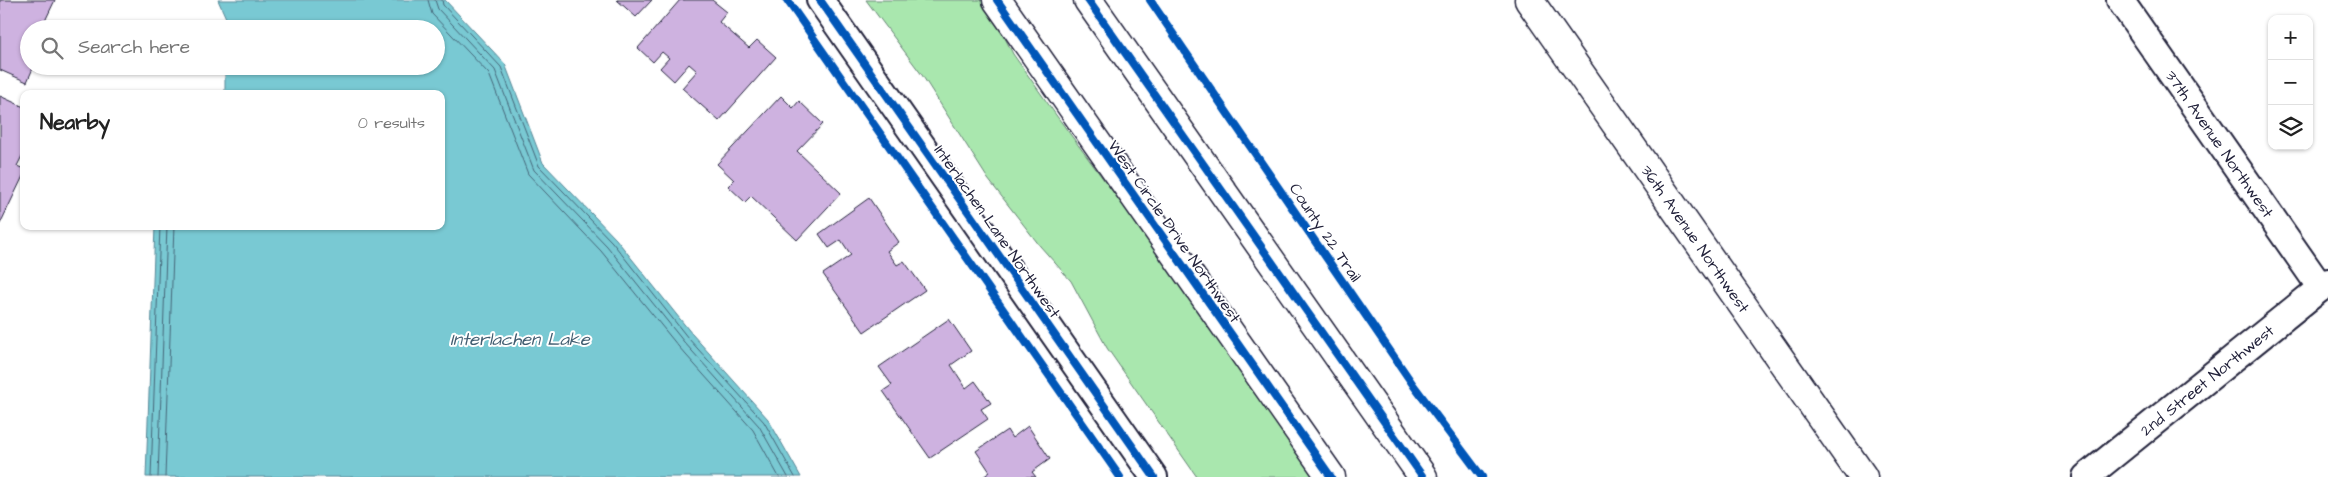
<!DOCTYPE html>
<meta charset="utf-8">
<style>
:root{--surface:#fff;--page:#f2f2f2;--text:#222;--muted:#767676;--line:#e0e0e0}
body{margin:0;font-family:"Architects Daughter",sans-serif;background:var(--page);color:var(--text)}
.controls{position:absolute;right:15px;top:15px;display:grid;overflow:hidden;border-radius:10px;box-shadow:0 1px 4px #0004}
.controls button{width:45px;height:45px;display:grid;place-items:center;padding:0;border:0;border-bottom:1px solid var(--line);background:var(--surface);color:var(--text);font:25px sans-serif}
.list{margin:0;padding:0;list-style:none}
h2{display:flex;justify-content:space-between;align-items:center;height:65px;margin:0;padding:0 20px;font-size:21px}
h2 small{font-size:16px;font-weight:400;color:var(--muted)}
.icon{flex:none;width:28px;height:28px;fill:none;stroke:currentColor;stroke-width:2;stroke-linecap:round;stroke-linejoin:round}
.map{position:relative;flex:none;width:2328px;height:477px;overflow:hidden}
.search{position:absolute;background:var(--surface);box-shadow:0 1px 4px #0004;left:20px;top:20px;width:425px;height:55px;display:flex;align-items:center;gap:12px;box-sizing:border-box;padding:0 18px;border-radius:28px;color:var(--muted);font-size:19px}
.panel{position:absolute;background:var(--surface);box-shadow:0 1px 4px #0004;left:20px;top:90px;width:425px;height:140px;border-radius:10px}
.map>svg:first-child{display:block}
</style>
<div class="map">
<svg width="2328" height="477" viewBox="0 0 2328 477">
<rect width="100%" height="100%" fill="#fff"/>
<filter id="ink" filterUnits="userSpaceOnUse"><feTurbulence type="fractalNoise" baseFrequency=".02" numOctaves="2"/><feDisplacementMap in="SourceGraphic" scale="10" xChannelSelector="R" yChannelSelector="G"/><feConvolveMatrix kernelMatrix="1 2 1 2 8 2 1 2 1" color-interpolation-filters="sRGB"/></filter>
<g filter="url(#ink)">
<polygon fill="#a9e7ae" stroke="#668474" points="866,0 986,0 1013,54 1056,115 1144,234 1202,302 1328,477 1197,477 1107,348 1071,281 1040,246 988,179 922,75"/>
<polygon fill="#79c9d3" stroke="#568696" points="218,0 445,0 505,64 543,163 616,239 692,334 768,419 801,477 146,477 155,226 441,226 441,94 225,94 225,66 436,66 436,29 226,29 226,18"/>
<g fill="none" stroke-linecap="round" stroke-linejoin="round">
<g stroke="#456578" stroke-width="1">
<polyline points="428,0 432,14 489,74 528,174 601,251 678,346 753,430 779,477"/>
<polyline points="435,0 438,9 495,70 534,170 607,246 684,342 759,426 788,477"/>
<polyline points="442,0 443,5 501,67 539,166 612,242 688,338 764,422 795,477"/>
<polyline points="151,477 160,226"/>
<polyline points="158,477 167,226"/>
<polyline points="165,477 174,226"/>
</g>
</g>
<g fill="#ceb2e0" stroke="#22223b">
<polygon points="0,0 55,0 44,23 52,29 29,29 29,66 34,66 27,82 0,70"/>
<polygon points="617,0 652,0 636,17"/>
<polygon points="680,0 712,0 727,12 719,22 749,48 757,40 776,57 719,121 682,88 697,71 689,64 674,81 660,68 669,58 662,52 653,62 638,48"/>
<polygon points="0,96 24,107 24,152 17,166 24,169 24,174 0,224"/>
<polygon points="781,96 793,108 799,101 823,124 797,151 841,193 797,240 751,196 745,202 728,186 734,180 717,164"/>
<polygon points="869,198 899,242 887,251 897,265 904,261 925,290 864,332 823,274 851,255 841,240 829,248 819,234"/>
<polygon points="949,319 971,351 951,365 966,388 975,381 991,403 981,409 988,419 930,458 883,391 892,385 879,367"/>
<polygon points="1028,426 1050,459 1032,472 1036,477 983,477 990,472 976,451 1007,430 1012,438"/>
</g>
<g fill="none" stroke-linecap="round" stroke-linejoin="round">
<defs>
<g id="street">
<polyline points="820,0 1154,477"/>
<path id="s1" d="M2120 0 2321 288"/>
<path id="s2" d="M2086 477 2328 282"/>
</g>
<g id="secondary">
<path id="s3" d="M1529 0 1863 477"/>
</g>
<g id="primary">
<polyline points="997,0 1331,477"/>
<polyline points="1088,0 1423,477"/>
</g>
</defs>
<use href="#street" stroke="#22223b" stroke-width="30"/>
<use href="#secondary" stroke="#22223b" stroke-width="31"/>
<use href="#primary" stroke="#22223b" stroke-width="31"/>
<use href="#street" stroke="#fff" stroke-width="26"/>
<use href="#secondary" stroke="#fff" stroke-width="28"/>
<use href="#primary" stroke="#fff" stroke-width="28"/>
<defs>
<g id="cycleway">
<polyline points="787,0 1120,477"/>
<polyline points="820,0 1154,477"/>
<polyline points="997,0 1331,477"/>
<polyline points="1088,0 1423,477"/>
<polyline points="1150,0 1414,386 1482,477"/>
</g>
</defs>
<use href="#cycleway" stroke="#fff" stroke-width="11"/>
<use href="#cycleway" stroke="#0057b8" stroke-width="8"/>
</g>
</g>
<g text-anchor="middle" stroke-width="4" stroke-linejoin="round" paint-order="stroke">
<g font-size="16" fill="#22223b" stroke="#fff">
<text dy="6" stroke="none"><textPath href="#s1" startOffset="175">37th Avenue Northwest</textPath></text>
<text transform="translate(998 231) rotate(55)" y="6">Interlachen Lane Northwest</text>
<text transform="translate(1175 231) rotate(55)" y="6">West Circle Drive Northwest</text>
<text transform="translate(1326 232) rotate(56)" y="6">County 22 Trail</text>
<text dy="6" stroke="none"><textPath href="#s3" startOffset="291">36th Avenue Northwest</textPath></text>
<text dy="6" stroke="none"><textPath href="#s2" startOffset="155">2nd Street Northwest</textPath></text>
</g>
<g font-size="18" font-style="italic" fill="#405c70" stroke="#fff">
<text x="520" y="345">Interlachen Lake</text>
</g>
</g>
</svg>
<div class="controls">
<button>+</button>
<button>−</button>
<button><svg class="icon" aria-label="layers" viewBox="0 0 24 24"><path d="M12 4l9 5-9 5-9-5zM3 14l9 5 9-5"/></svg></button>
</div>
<div class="search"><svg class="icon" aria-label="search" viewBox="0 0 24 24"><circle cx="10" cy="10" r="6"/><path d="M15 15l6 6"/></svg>Search here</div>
<section class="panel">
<h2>Nearby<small>0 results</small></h2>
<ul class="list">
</ul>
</section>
</div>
